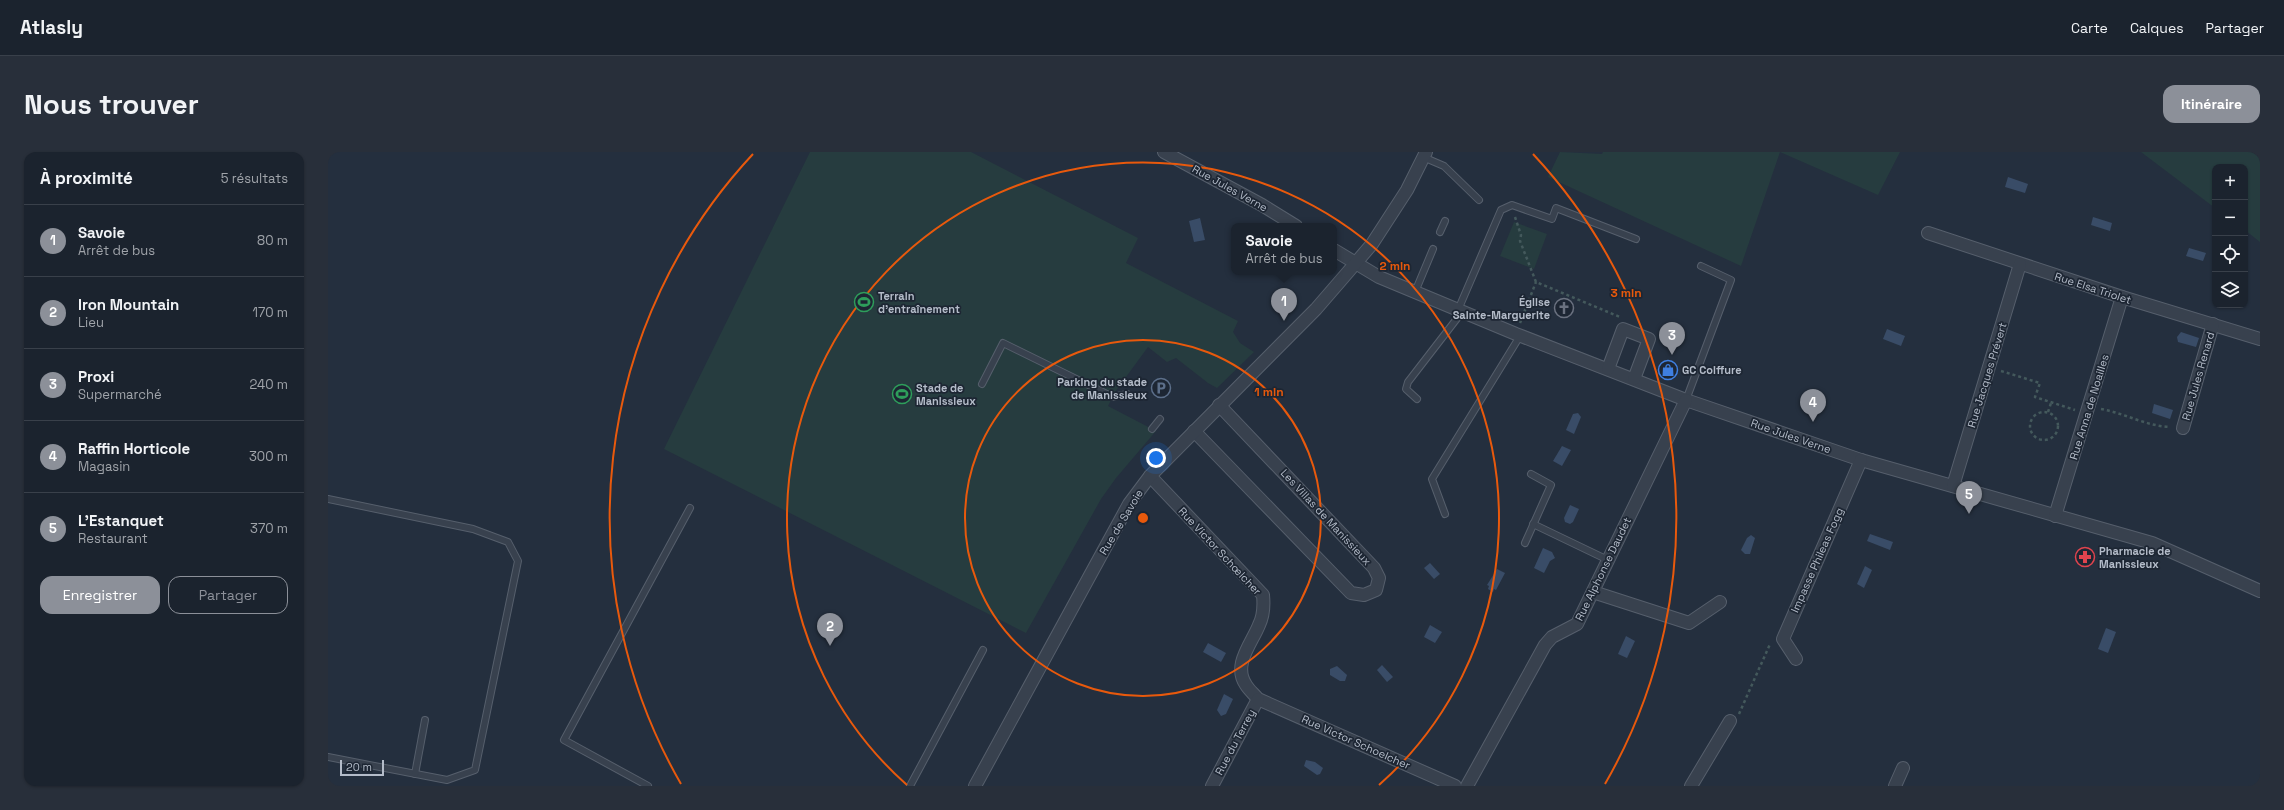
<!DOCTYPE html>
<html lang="fr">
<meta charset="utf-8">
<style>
:root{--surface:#1b232e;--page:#282f3a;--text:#f1f3f6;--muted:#a0a4aa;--line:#39404a;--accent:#8c9099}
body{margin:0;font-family:"Space Grotesk",sans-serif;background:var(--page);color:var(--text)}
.controls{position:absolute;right:12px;top:12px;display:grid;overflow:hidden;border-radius:8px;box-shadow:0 1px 3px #0004}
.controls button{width:36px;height:36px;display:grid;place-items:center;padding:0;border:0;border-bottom:1px solid var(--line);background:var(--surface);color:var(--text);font:20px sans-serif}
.scale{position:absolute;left:12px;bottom:10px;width:44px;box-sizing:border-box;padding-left:4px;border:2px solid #b4bcc9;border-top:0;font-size:11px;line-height:14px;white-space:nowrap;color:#b4bcc9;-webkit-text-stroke:3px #1d2633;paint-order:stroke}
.you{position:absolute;left:828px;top:306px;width:14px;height:14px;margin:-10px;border:3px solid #fff;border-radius:50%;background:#1a73e8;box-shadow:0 0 0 6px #1a73e833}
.badge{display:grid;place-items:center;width:26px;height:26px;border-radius:50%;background:var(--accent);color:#fff;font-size:13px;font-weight:700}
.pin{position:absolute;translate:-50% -33px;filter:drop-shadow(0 1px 2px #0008)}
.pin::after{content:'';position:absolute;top:21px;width:14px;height:12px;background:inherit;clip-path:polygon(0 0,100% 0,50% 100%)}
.popup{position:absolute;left:903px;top:71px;width:106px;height:52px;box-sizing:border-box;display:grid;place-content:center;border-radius:8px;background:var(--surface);filter:drop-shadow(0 1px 3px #0005);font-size:13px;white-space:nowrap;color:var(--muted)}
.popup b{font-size:15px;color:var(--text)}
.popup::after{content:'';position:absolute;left:50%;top:100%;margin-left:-8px;border:8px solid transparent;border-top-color:var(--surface)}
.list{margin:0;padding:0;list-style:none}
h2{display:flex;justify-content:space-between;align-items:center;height:52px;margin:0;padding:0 16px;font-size:17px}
h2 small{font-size:13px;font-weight:400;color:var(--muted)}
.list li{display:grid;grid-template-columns:26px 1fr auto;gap:12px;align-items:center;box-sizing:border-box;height:72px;padding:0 16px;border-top:1px solid var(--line)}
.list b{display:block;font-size:15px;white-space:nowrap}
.list p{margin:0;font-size:13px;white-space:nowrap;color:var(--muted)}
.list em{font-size:13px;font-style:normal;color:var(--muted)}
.actions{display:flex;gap:8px;padding:12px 16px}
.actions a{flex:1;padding:9px 0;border:1px solid var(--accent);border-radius:12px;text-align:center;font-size:14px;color:var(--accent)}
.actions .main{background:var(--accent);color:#fff}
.icon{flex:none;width:22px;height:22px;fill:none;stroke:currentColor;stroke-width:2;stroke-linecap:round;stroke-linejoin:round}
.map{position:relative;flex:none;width:1932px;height:634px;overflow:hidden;border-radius:12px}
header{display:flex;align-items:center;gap:24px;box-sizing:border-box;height:56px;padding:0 20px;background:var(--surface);border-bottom:1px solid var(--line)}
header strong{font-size:19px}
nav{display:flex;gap:22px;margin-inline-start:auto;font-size:14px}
.intro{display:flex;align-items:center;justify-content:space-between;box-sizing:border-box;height:96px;padding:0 24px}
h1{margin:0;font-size:28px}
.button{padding:10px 18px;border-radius:12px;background:var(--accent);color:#fff;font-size:14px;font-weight:700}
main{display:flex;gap:24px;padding:0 24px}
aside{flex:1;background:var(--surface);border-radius:12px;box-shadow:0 1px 3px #0004}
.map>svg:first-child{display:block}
</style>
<header>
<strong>Atlasly</strong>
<nav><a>Carte</a><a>Calques</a><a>Partager</a></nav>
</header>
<div class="intro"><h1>Nous trouver</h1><a class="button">Itinéraire</a></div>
<main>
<aside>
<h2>À proximité<small>5 résultats</small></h2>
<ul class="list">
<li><span class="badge">1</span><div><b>Savoie</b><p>Arrêt de bus</p></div><em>80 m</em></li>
<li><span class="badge">2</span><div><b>Iron Mountain</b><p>Lieu</p></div><em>170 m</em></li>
<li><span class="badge">3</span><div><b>Proxi</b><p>Supermarché</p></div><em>240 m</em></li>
<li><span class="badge">4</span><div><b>Raffin Horticole</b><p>Magasin</p></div><em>300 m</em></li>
<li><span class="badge">5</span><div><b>L'Estanquet</b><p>Restaurant</p></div><em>370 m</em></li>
</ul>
<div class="actions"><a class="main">Enregistrer</a><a>Partager</a></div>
</aside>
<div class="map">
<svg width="1932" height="634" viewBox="0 0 1932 634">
<rect width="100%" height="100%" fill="#242f3e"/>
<g fill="#263c3f">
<polygon points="482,0 643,0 810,86 798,111 910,169 905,180 912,191 926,200 889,236 880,231 848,206 839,210 820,195 787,240 780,254 828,279 788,326 773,347 698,481 336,297"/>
<polygon points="1232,0 1274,2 1275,0 1572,0 1550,43 1452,0 1413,114 1220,25"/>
<polygon points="1813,0 1932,0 1932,90 1917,78 1917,15 1887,15 1887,56"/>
<polygon points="1186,70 1219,82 1206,117 1172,104"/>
</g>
<g fill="#394c67">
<polygon points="1680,25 1700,32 1697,41 1677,35"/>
<polygon points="1765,65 1784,71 1782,79 1763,73"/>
<polygon points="872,66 877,88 866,90 861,69"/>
<polygon points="1861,96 1878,101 1875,109 1858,104"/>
<polygon points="1559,177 1577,184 1573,194 1555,187"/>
<polygon points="1853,180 1871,186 1868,195 1850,190 1849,185"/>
<polygon points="1826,252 1845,258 1842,267 1824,261"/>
<polygon points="1250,261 1253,265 1246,282 1238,278 1245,262"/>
<polygon points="1234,294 1243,298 1234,314 1225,309"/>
<polygon points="1242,353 1251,357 1245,370 1242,372 1237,370 1236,366"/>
<polygon points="1542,382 1565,390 1562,398 1539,389"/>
<polygon points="1423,383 1427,386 1422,402 1417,402 1413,398 1419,386"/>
<polygon points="1215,396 1224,400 1227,406 1222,409 1216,421 1206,416"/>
<polygon points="1102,411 1112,422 1106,427 1096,416"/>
<polygon points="1537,414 1544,418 1536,436 1529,432"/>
<polygon points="1169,417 1177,421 1168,438 1166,437 1165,440 1160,437 1161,434 1159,433"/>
<polygon points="1102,473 1114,480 1107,491 1096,485"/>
<polygon points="1778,476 1788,480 1780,501 1770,497"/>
<polygon points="1298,484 1307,489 1299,506 1290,502"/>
<polygon points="880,491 898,501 893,510 875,500"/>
<polygon points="1054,513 1065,525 1059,530 1049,518"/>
<polygon points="1009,514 1019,523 1017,529 1012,529 1002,523 1002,517"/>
<polygon points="896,542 905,547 898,562 893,564 889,558"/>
<polygon points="978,608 987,610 995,616 992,622 989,623 976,614"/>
</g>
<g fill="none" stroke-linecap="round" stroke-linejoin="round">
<defs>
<g id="service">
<polyline points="1095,5 1116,14 1151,48"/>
<polyline points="1112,80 1117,69"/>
<polyline points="1087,140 1105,97"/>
<polyline points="1130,158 1173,58 1184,53 1224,67 1228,56 1308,87"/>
<polyline points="654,232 675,191 785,245 799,242"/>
<polyline points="1089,247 1078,237 1080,230 1134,160"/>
<polyline points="1358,248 1403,128 1373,114"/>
<polyline points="824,277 832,267"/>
<polyline points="0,347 145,377 180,390 190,409 147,618 119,628 0,605"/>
<polyline points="1117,362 1104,327 1192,184"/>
<polyline points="1205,372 1280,408"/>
<polyline points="1197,391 1223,333 1203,322"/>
<polyline points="87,622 97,568"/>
<polyline points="320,634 236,588 362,356"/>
<polyline points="582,634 655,498"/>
</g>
<g id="minor">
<polyline points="836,0 934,53 968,74"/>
<polyline points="1600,81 1794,145 1932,187"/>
<polyline points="1006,98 1051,125 1188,182 1358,248 1533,308 1824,391 1932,439"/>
<polyline points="1280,217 1295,177 1321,187 1306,227"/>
<polyline points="1855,276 1885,172"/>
<polyline points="866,279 1023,441 1036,443 1048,438 1051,426 1046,416 891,253"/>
<path d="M822 324 935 443C936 453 936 463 931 473 924 491 904 513 918 533 921 538 926 542 930 547L1127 634"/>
<polyline points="1625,334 1692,112"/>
<polyline points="1727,364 1794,145"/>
<polyline points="1265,440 1361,471 1392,450"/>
<polyline points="1468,507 1455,487 1533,308"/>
<polyline points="647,634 801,352 822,324 988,157 1020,120 1044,92 1079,38 1098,0"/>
<polyline points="884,634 930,547"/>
<polyline points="1139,634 1217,493 1224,485 1249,472 1358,248"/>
<polyline points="1363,634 1402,569"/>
<polyline points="1567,634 1575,616"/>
</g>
</defs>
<use href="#service" stroke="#565f6c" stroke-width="8"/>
<use href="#minor" stroke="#565f6c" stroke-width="14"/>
<g stroke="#44595c" stroke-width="2.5" stroke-dasharray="3 3" stroke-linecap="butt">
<polyline points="1187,65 1193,83 1192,89 1208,130 1292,165"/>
<polyline points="1192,171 1208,130"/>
<polyline points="1673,219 1712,231 1707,245 1747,258"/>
<path d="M1773 257C1796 261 1818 274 1842 275"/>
<polyline points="1720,260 1723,251"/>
<circle cx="1716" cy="274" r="14"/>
<polyline points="1411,562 1442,492"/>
</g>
<use href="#service" stroke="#38414e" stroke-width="6"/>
<use href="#minor" stroke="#38414e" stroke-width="12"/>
</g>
<g fill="none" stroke="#e8590c" stroke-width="2">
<circle cx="815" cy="366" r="178"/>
<path d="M579 633A356 356 0 1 1 1051 633"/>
<path d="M353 632A533 533 0 0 1 425 2M1205 2A533 533 0 0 1 1277 632"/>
</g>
<defs>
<symbol id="stadium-ring" viewBox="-11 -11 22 22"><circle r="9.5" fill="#1d2633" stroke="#2e9e5b" stroke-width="1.5"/><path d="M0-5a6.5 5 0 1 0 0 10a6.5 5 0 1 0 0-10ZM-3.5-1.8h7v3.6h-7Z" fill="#2e9e5b"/></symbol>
<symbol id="church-ring" viewBox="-11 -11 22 22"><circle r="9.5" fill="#1d2633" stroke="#6b7280" stroke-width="1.5"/><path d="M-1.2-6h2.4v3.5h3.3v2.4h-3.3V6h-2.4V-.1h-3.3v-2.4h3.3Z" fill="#6b7280"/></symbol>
<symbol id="shop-ring" viewBox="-11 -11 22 22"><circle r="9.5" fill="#1d2633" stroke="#3f7fe0" stroke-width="1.5"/><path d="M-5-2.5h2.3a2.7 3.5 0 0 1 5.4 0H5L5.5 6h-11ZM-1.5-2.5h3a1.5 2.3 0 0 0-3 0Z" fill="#3f7fe0"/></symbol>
<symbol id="parking-ring" viewBox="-11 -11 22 22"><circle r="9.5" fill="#1d2633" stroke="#5c6f8a" stroke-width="1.5"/><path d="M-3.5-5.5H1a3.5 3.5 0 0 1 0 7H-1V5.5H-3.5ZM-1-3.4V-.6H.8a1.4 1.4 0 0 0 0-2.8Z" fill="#5c6f8a"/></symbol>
<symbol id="pharmacy-ring" viewBox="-11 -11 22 22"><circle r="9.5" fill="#1d2633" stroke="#e0444e" stroke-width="1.5"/><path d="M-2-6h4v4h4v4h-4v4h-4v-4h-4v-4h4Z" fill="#e0444e"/></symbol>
</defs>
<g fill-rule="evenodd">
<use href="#stadium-ring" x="525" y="139" width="22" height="22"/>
<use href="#church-ring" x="1225" y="145" width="22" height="22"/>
<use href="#shop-ring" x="1329" y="207" width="22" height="22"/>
<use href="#parking-ring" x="822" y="225" width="22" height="22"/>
<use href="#stadium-ring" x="563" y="231" width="22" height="22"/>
<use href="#pharmacy-ring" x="1746" y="394" width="22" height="22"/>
</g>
<g text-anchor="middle" stroke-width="3.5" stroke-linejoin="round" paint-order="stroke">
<g font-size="11" fill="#b4bcc9" stroke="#1d2633">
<text transform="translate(902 36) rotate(29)" y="4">Rue Jules Verne</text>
<text transform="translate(1765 136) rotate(18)" y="4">Rue Elsa Triolet</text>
<text transform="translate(1659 223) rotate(-73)" y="4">Rue Jacques Prévert</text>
<text transform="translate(1870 224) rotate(-74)" y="4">Rue Jules Renard</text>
<text transform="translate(1761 255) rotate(-73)" y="4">Rue Anna de Noailles</text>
<text transform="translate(1463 284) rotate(19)" y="4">Rue Jules Verne</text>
<text transform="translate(998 365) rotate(47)" y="4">Les Villas de Manissieux</text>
<text transform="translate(793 370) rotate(-59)" y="4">Rue de Savoie</text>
<text transform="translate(892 399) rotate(47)" y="4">Rue Victor Schœlcher</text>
<text transform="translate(1489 408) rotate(-66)" y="4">Impasse Phileas Fogg</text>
<text transform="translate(1275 417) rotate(-64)" y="4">Rue Alphonse Daudet</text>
<text transform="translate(907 590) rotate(-62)" y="4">Rue du Terrey</text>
<text transform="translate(1028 590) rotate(24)" y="4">Rue Victor Schoelcher</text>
</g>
<g font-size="11" font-weight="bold" fill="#b4bcc9" stroke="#1d2633" text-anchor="start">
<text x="550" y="148">Terrain<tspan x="550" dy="13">d'entraînement</tspan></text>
<text x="1222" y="154" text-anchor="end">Église<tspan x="1222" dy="13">Sainte-Marguerite</tspan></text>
<text x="1354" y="222">GC Coiffure</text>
<text x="819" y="234" text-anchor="end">Parking du stade<tspan x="819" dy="13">de Manissieux</tspan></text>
<text x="588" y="240">Stade de<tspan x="588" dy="13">Manissieux</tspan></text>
<text x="1771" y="403">Pharmacie de<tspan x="1771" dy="13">Manissieux</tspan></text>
</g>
</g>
<circle cx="815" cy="366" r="6" fill="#e8590c" stroke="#1d2633" stroke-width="2"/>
<g font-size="12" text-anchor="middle" font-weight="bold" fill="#e8590c" stroke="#1d2633" stroke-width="3.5" stroke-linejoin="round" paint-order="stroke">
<text x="1067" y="118">2 min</text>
<text x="1298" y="145">3 min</text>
<text x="941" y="244">1 min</text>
</g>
</svg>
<div class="controls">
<button>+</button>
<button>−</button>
<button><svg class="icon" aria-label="locate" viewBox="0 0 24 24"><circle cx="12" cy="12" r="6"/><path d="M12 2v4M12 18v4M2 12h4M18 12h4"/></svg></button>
<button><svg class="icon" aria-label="layers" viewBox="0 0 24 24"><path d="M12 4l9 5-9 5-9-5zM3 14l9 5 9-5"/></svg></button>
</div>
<div class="scale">20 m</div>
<div class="you"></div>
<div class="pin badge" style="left:956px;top:169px">1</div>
<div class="popup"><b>Savoie</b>Arrêt de bus</div>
<div class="pin badge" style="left:502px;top:494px">2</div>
<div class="pin badge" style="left:1344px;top:203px">3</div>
<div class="pin badge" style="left:1485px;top:270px">4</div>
<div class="pin badge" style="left:1641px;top:362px">5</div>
</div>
</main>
